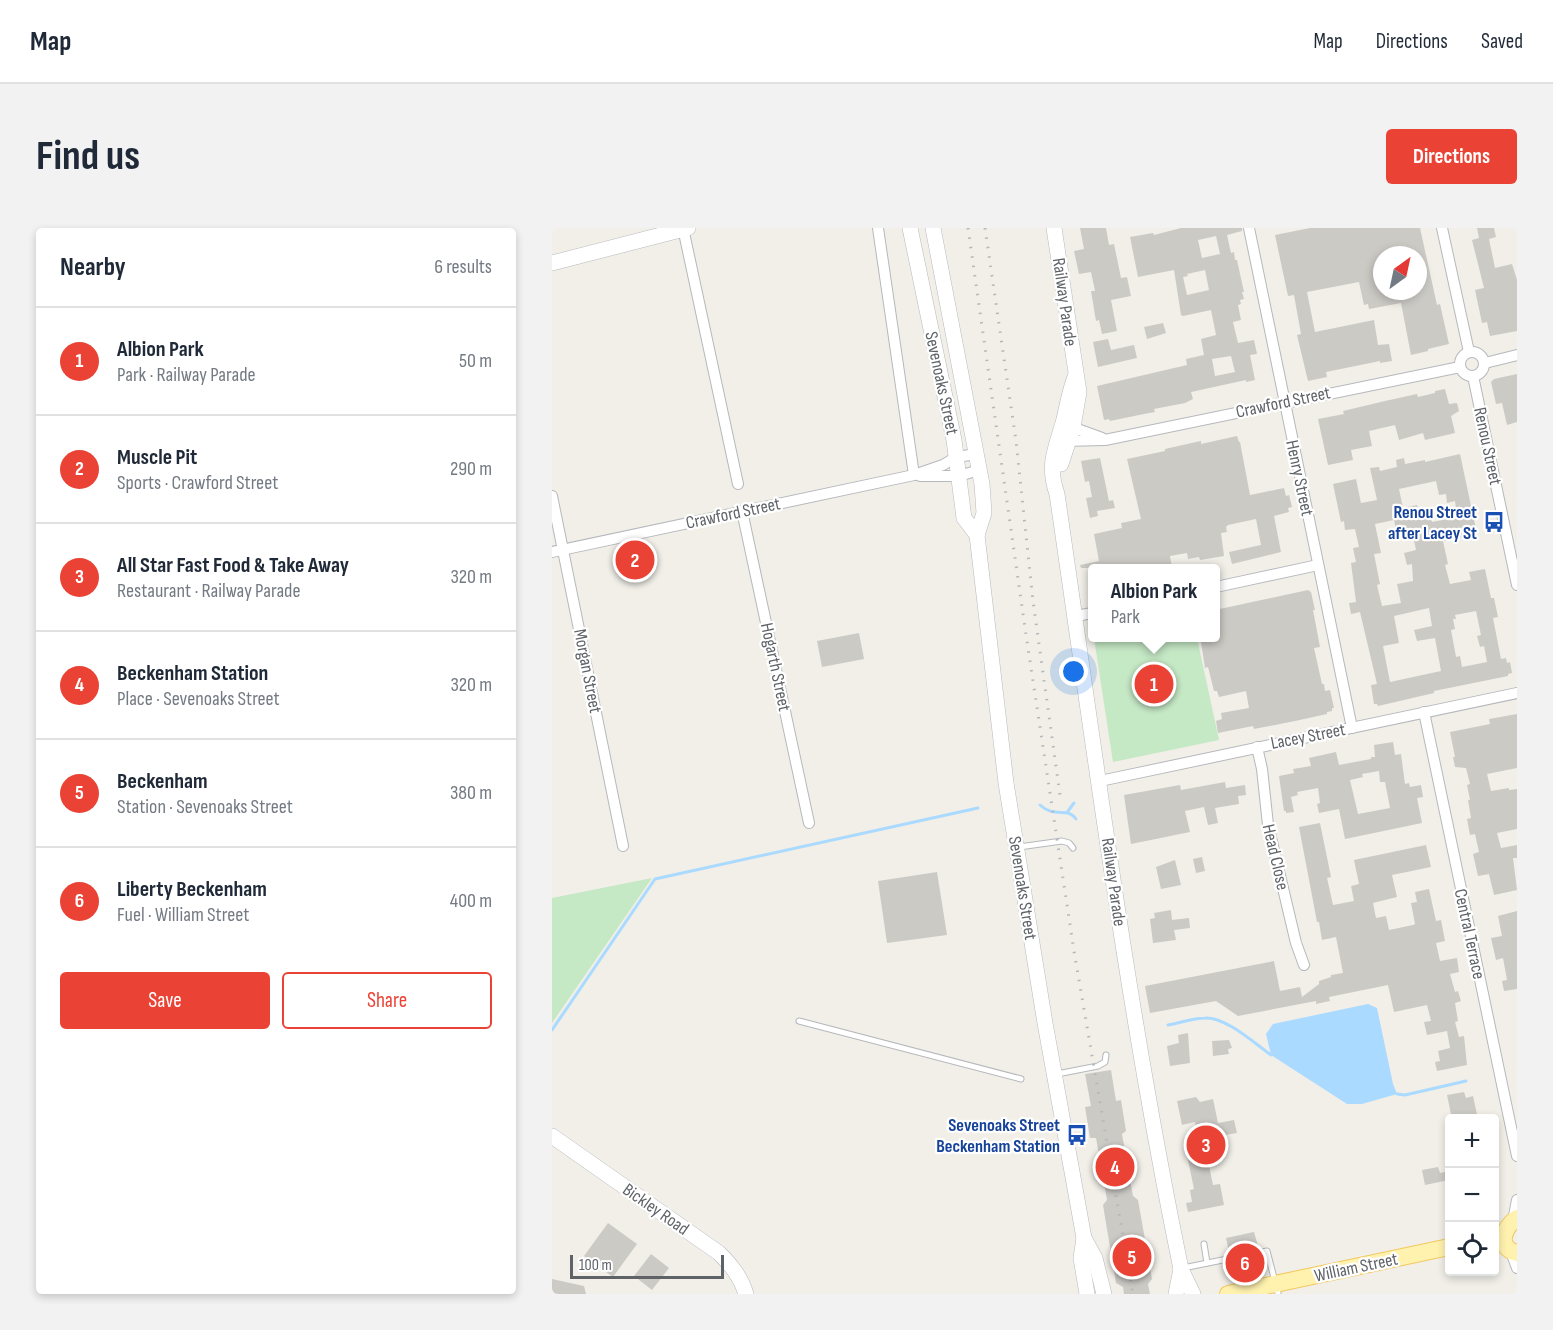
<!DOCTYPE html>
<meta charset="utf-8">
<style>
:root{--surface:#fff;--page:#f2f2f3;--text:#1f2937;--muted:#747a83;--line:#e0e1e3;--accent:#ea4335}
body{margin:0;font-family:"Sofia Sans Condensed",sans-serif;background:var(--page);color:var(--text)}
.controls{position:absolute;right:18px;bottom:18px;display:grid;overflow:hidden;border-radius:6px;box-shadow:0 3px 9px #0003}
.controls button{width:54px;height:54px;display:grid;place-items:center;padding:0;border:0;border-bottom:2px solid var(--line);background:var(--surface);color:var(--text);font:30px sans-serif}
.compass{position:absolute;left:821px;top:18px;width:54px;height:54px;border-radius:50%;background:var(--surface);box-shadow:0 3px 9px #0003;rotate:33deg}
.scale{position:absolute;left:18px;bottom:15px;width:154px;box-sizing:border-box;padding-left:6px;border:3px solid #5f6368;border-top:0;font-size:16px;line-height:21px;white-space:nowrap;color:#5f6368;-webkit-text-stroke:4px #fff;paint-order:stroke}
.you{position:absolute;left:522px;top:444px;width:21px;height:21px;margin:-15px;border:4px solid #fff;border-radius:50%;background:#1a73e8;box-shadow:0 0 0 9px #1a73e833}
.badge{display:grid;place-items:center;width:39px;height:39px;border-radius:50%;background:var(--accent);color:#fff;font-size:20px;font-weight:700}
.pin{position:absolute;translate:-50% -50%;border:3px solid #fff;box-shadow:0 2px 6px #0006}
.popup{position:absolute;left:536px;top:336px;width:132px;height:78px;box-sizing:border-box;display:grid;place-content:center;border-radius:6px;background:var(--surface);filter:drop-shadow(0 2px 4px #0005);font-size:20px;white-space:nowrap;color:var(--muted)}
.popup b{font-size:22px;color:var(--text)}
.popup::after{content:'';position:absolute;left:50%;top:100%;margin-left:-12px;border:12px solid transparent;border-top-color:var(--surface)}
.list{margin:0;padding:0;list-style:none}
h2{display:flex;justify-content:space-between;align-items:center;height:78px;margin:0;padding:0 24px;font-size:26px}
h2 small{font-size:20px;font-weight:400;color:var(--muted)}
.list li{display:grid;grid-template-columns:39px 1fr auto;gap:18px;align-items:center;box-sizing:border-box;height:108px;padding:0 24px;border-top:2px solid var(--line)}
.list b{display:block;font-size:22px;white-space:nowrap}
.list p{margin:0;font-size:20px;white-space:nowrap;color:var(--muted)}
.list em{font-size:20px;font-style:normal;color:var(--muted)}
.actions{display:flex;gap:12px;padding:18px 24px}
.actions a{flex:1;padding:14px 0;border:2px solid var(--accent);border-radius:6px;text-align:center;font-size:21px;color:var(--accent)}
.actions .main{background:var(--accent);color:#fff}
.icon{flex:none;width:33px;height:33px;fill:none;stroke:currentColor;stroke-width:2;stroke-linecap:round;stroke-linejoin:round}
.map{position:relative;flex:none;width:965px;height:1066px;overflow:hidden;border-radius:6px}
header{display:flex;align-items:center;gap:36px;box-sizing:border-box;height:84px;padding:0 30px;background:var(--surface);border-bottom:2px solid var(--line)}
header strong{font-size:28px}
nav{display:flex;gap:33px;margin-inline-start:auto;font-size:21px}
.intro{display:flex;align-items:center;justify-content:space-between;box-sizing:border-box;height:144px;padding:0 36px}
h1{margin:0;font-size:42px}
.button{padding:15px 27px;border-radius:6px;background:var(--accent);color:#fff;font-size:21px;font-weight:700}
main{display:flex;gap:36px;padding:0 36px}
aside{flex:1;background:var(--surface);border-radius:6px;box-shadow:0 3px 9px #0003}
.map>svg:first-child{display:block}
</style>
<header>
<strong>Map</strong>
<nav><a>Map</a><a>Directions</a><a>Saved</a></nav>
</header>
<div class="intro"><h1>Find us</h1><a class="button">Directions</a></div>
<main>
<aside>
<h2>Nearby<small>6 results</small></h2>
<ul class="list">
<li><span class="badge">1</span><div><b>Albion Park</b><p>Park · Railway Parade</p></div><em>50 m</em></li>
<li><span class="badge">2</span><div><b>Muscle Pit</b><p>Sports · Crawford Street</p></div><em>290 m</em></li>
<li><span class="badge">3</span><div><b>All Star Fast Food &amp; Take Away</b><p>Restaurant · Railway Parade</p></div><em>320 m</em></li>
<li><span class="badge">4</span><div><b>Beckenham Station</b><p>Place · Sevenoaks Street</p></div><em>320 m</em></li>
<li><span class="badge">5</span><div><b>Beckenham</b><p>Station · Sevenoaks Street</p></div><em>380 m</em></li>
<li><span class="badge">6</span><div><b>Liberty Beckenham</b><p>Fuel · William Street</p></div><em>400 m</em></li>
</ul>
<div class="actions"><a class="main">Save</a><a>Share</a></div>
</aside>
<div class="map">
<svg width="965" height="1066" viewBox="0 0 965 1066">
<rect width="100%" height="100%" fill="#f1efe8"/>
<g fill="#c5e8c5">
<polygon points="542,410 645,410 667,512 561,534"/>
<polygon points="100,650 0,795 0,670"/>
</g>
<polygon fill="#aadaff" points="816,776 825,780 841,856 845,866 810,876 795,876 719,827 714,806 721,796"/>
<g fill="none" stroke-linecap="round" stroke-linejoin="round">
<g stroke="#aadaff" stroke-width="3">
<path d="M488 577C503 591 515 578 524 591"/>
<polyline points="516,583 522,575"/>
<path d="M616 797C628 795 641 790 653 790 674 789 702 815 719 827"/>
<polyline points="0,802 103,651 426,580"/>
<polyline points="845,866 853,867 914,853"/>
</g>
</g>
<g fill="#cccac5" fill-rule="evenodd">
<polygon points="528,0 554,0 557,17 562,16 569,50 575,49 579,68 559,72 565,103 550,106 547,92 544,93 539,63 543,63 539,44 527,46 522,23 532,21"/>
<path d="M629 0H690V3L675 7 679 25 682 24 683 32H685L692 64H690L692 71 688 72 689 76 686 77 689 92 681 94 686 115 702 112 705 126 698 127 703 152 694 154V152L639 164 641 171 633 175 602 181 603 184 592 186 558 193 557 191 552 192 545 158 635 137 634 131 652 127 649 111 664 107 659 82 631 88 629 87 622 42 586 49 578 9 601 5 602 7ZM664 8 668 26 650 30 646 12ZM653 42 657 62 635 67 631 49 636 48 635 46ZM679 128 683 144 663 148 660 131Z"/>
<path d="M758 0H868L885 77 888 76 897 116 876 121V123L859 127 849 75 817 81 816 76 812 77 807 54 755 64 763 104 822 92 826 117 837 116 840 133 828 135V133L774 144 775 149 756 153 745 107 749 106 742 67 736 68 723 7ZM830 27H866V63H830Z"/>
<polygon points="925,0 942,0 944,9 937,11 943,40 960,36 965,52 965,103 938,108 935,94 930,95 923,62 932,60 920,12 927,10"/>
<polygon points="611,95 614,105 595,111 592,99"/>
<polygon points="556,111 559,122 582,117 585,130 546,139 541,114"/>
<polygon points="965,146 965,194 955,197 950,175 944,176 939,154 942,151"/>
<polygon points="893,161 897,176 905,175 907,183 899,188 903,205 873,212 871,205 847,212 843,197 817,203 820,218 799,222 801,232 776,237 766,191 792,186 791,183 833,173 865,166 866,169 883,165 883,163"/>
<polygon points="685,208 687,214 688,214 698,267 732,260 734,268 737,267 740,279 736,280 737,284 722,288 729,324 680,336 677,324 709,317 704,291 676,297 674,299 675,304 669,305 672,328 648,332 647,329 636,331 635,325 618,328 620,340 529,340 528,337 547,333 542,306 570,300 569,295 589,291 575,231 613,223 613,221 635,216 649,213 649,216"/>
<path d="M908 226 925 306 891 313 896 336 893 337 898 356 919 352 917 344 933 341 939 370H942L946 389 941 390 949 431 954 430 955 435 958 434 960 445 956 446V448L882 463V465L826 478 825 476H822L819 457 825 456 808 384 799 386 797 375 804 374 799 335 804 334 801 320 807 319 803 301 793 302 792 293 789 294 781 256 804 251 809 275 825 272 818 240 827 239 828 243 845 239 844 232 852 230 853 236 873 232V234ZM884 253 887 267 894 266 895 275 903 273 905 289 880 294 879 288 868 290 865 277 851 280 847 261ZM842 292 845 307 860 303 864 322 852 325 855 337 860 336 861 353 845 356 849 375 830 378 825 357 828 356 822 326 829 325 823 296ZM877 380 880 398 862 402 865 413 883 410 889 443 838 454 831 418 847 415 842 388ZM924 383 929 407 925 408 928 419 932 418 935 434 910 439 908 428 904 429 899 402 903 401 901 391H904L903 387Z"/>
<polygon points="548,230 557,273 561,272 563,280 545,283 546,288 538,290 534,270 540,269 537,253 533,254 529,233"/>
<polygon points="756,362 759,364 763,382 761,382 768,419 762,420 770,456 772,456 773,463 778,462 782,480 780,480 780,483 775,484 775,486 743,493 702,501 701,498 666,505 664,493 670,491 669,485 697,480 694,463 667,469 665,463 662,463 656,439 653,440 649,414 654,413 653,410 663,410 663,382"/>
<polygon points="307,405 312,431 270,439 265,413"/>
<polygon points="965,486 965,540 935,546 939,563 957,560 957,562 965,561 965,601 945,605 949,620 965,617 965,630 961,630 965,662 942,667 937,646 926,648 921,626 927,624 923,606 918,607 915,591 919,590 916,572 918,572 915,557 918,556 914,540 903,539 901,529 903,529 898,504 938,496 937,491"/>
<path d="M841 514 843 527 849 526 853 556 857 555 858 559 869 557 871 569 865 570 870 595 793 611 787 581 767 585 765 576 768 575 766 560 745 564 746 567 739 569 742 584 734 585V583H732L727 548 742 545 741 541 759 538 757 530 784 524 787 537 819 531V529H823L822 517ZM827 543 828 554H833L838 580 806 586 798 552 811 549 810 546Z"/>
<polygon points="673,554 674,560 693,557 694,567 686,568 687,576 663,580 666,595 656,597 652,579 633,583 638,604 579,616 572,567 628,557 629,562"/>
<polygon points="768,595 779,649 775,650 781,677 802,673 799,658 807,656 802,632 874,617 879,639 840,647 845,669 821,675 824,690 834,688 837,702 861,697 863,696 859,675 865,674 863,664 877,661 884,693 889,692 893,713 884,715 888,733 905,730 907,744 898,746 903,764 906,763 909,773 903,775 906,793 903,794 907,809 912,808 915,837 885,843 883,834 888,833 886,823 898,820 895,803 875,807 872,794 879,793 875,777 842,784 836,757 777,769 778,773 764,776 764,773 686,788 664,773 598,785 593,758 722,733 728,763 748,759 750,769 767,756 767,753 779,749 779,747 791,745 784,709 770,712 767,694 765,694 747,599"/>
<polygon points="650,629 653,643 644,645 641,631"/>
<polygon points="623,632 629,657 609,661 604,639"/>
<polygon points="385,644 395,707 335,715 326,653"/>
<polygon points="619,682 620,692 637,690 638,700 622,702 624,712 601,715 598,691 603,690 602,685"/>
<polygon points="965,683 965,761 952,763 950,753 955,752 951,730 944,732 939,710 950,708 946,688"/>
<polygon points="636,805 638,835 618,838 615,818 627,815 626,807"/>
<polygon points="677,812 680,820 676,821 677,826 661,828 660,813"/>
<polygon points="559,842 564,873 569,872 574,903 570,906 581,968 586,972 600,1051 596,1056 598,1066 572,1066 571,1059 564,1055 551,977 555,972 544,910 538,910 533,879 539,878 533,846"/>
<polygon points="912,864 914,870 921,868 926,891 909,891 909,889 900,891 895,867"/>
<polygon points="644,869 648,874 661,871 666,895 682,892 685,905 667,908 669,920 649,924 643,894 630,897 625,873"/>
<polygon points="655,928 661,957 668,956 672,977 636,984 634,975 640,974 638,962 642,961 636,932"/>
<polygon points="886,939 888,945 897,943 897,952 873,957 870,942"/>
<polygon points="56,995 85,1016 61,1049 32,1028"/>
<polygon points="702,1004 706,1018 700,1019 701,1021 677,1024 674,1010"/>
<polygon points="99,1026 117,1040 100,1062 82,1048"/>
<polygon points="703,1030 707,1047 686,1051 682,1035"/>
<polygon points="0,1051 32,1058 34,1066 0,1066"/>
</g>
<g fill="none" stroke-linecap="round" stroke-linejoin="round">
<defs>
<g id="lane">
<polyline points="467,619 510,613 517,615 521,620"/>
<polyline points="247,793 469,851"/>
<polyline points="505,846 546,838 553,834 554,827"/>
<polyline points="652,1016 655,1035"/>
<polyline points="631,1040 715,1023 726,1065"/>
</g>
<g id="street">
<polyline points="131,0 186,256"/>
<polyline points="326,0 362,247"/>
<polyline points="697,0 800,500"/>
<polyline points="890,0 917,124"/>
<circle cx="920" cy="136" r="12"/>
<polyline points="933,135 965,127"/>
<polyline points="921,148 965,357"/>
<polyline points="514,197 550,210"/>
<polyline points="511,213 553,212 908,139"/>
<polyline points="368,248 407,248 427,242"/>
<polyline points="0,268 71,618"/>
<polyline points="190,283 257,595"/>
<polyline points="0,324 362,247 391,237 404,229 425,226"/>
<polyline points="664,359 766,337"/>
<polyline points="524,388 540,385"/>
<polyline points="872,484 965,928"/>
<polyline points="705,519 710,541 716,597 744,715 752,737"/>
<polyline points="548,553 965,465"/>
<polyline points="961,993 965,972"/>
<polyline points="959,1024 965,1040"/>
</g>
<g id="secondary">
<polyline points="358,0 402,212 412,290 425,307"/>
<polyline points="381,0 430,256 432,285 425,307 454,555 493,795 532,1010 543,1030 552,1066"/>
<polyline points="502,0 527,164 521,199 509,236"/>
<polyline points="0,35 136,0"/>
<path d="M523 149C517 164 515 180 511 195 503 222 495 238 505 266 543 525 576 784 629 1041L641 1066"/>
<path d="M0 908 167 1025C179 1037 189 1049 194 1066"/>
<polyline points="532,1010 529,1030 535,1066"/>
<polyline points="624,1066 629,1041"/>
</g>
<g id="primary">
<path d="M965 990C951 1000 944 1020 965 1025"/>
<polyline points="676,1066 897,1019"/>
</g>
</defs>
<use href="#lane" stroke="#b5b8bc" stroke-width="7"/>
<use href="#street" stroke="#b5b8bc" stroke-width="12"/>
<use href="#secondary" stroke="#b6babf" stroke-width="16"/>
<use href="#primary" stroke="#f2c960" stroke-width="18"/>
<use href="#lane" stroke="#fff" stroke-width="5"/>
<use href="#street" stroke="#fff" stroke-width="10"/>
<use href="#secondary" stroke="#fff" stroke-width="15"/>
<use href="#primary" stroke="#fff2af" stroke-width="16"/>
<g stroke="#b6b7b8" stroke-width="3" stroke-dasharray="1.5 8" stroke-linecap="butt">
<polyline points="416,0 474,407 522,723 581,1066"/>
<polyline points="433,0 464,213 481,373 509,574"/>
</g>
</g>
<defs>
<symbol id="bus-bare" viewBox="-9 -9 18 18"><path d="M-5-6H5V4H4V6H2V4H-2V6H-4V4H-5ZM-3.5-4V0h7V-4ZM-3.5 1.2v1.5H-2V1.2ZM2 1.2v1.5H3.5V1.2Z" fill="#1a4fb4" stroke="#fff" stroke-width="2.5" paint-order="stroke"/></symbol>
</defs>
<g fill-rule="evenodd">
<use href="#bus-bare" x="927" y="279" width="30" height="30"/>
<use href="#bus-bare" x="510" y="892" width="30" height="30"/>
</g>
<g text-anchor="middle" stroke-width="4.5" stroke-linejoin="round" paint-order="stroke">
<g font-size="18" fill="#5f6368" stroke="#fff">
<text transform="translate(513 74) rotate(82)" y="6">Railway Parade</text>
<text transform="translate(390 155) rotate(78)" y="6">Sevenoaks Street</text>
<text transform="translate(731 174) rotate(-12)" y="6">Crawford Street</text>
<text transform="translate(936 218) rotate(78)" y="6">Renou Street</text>
<text transform="translate(748 250) rotate(78)" y="6">Henry Street</text>
<text transform="translate(181 285) rotate(-12)" y="6">Crawford Street</text>
<text transform="translate(224 439) rotate(78)" y="6">Hogarth Street</text>
<text transform="translate(36 443) rotate(79)" y="6">Morgan Street</text>
<text transform="translate(756 508) rotate(-11)" y="6">Lacey Street</text>
<text transform="translate(724 629) rotate(77)" y="6">Head Close</text>
<text transform="translate(562 654) rotate(82)" y="6">Railway Parade</text>
<text transform="translate(471 660) rotate(81)" y="6">Sevenoaks Street</text>
<text transform="translate(918 706) rotate(78)" y="6">Central Terrace</text>
<text transform="translate(104 981) rotate(35)" y="6">Bickley Road</text>
<text transform="translate(804 1039) rotate(-12)" y="6">William Street</text>
</g>
<g font-size="18" font-weight="bold" fill="#164399" stroke="#fff" text-anchor="end">
<text x="925" y="290">Renou Street<tspan x="925" dy="21">after Lacey St</tspan></text>
<text x="508" y="903">Sevenoaks Street<tspan x="508" dy="21">Beckenham Station</tspan></text>
</g>
</g>
</svg>
<div class="controls">
<button>+</button>
<button>−</button>
<button><svg class="icon" aria-label="locate" viewBox="0 0 24 24"><circle cx="12" cy="12" r="6"/><path d="M12 2v4M12 18v4M2 12h4M18 12h4"/></svg></button>
</div>
<svg class="compass" viewBox="-18 -18 36 36"><path d="M0-13l5 13h-10z" fill="#e53935"/><path d="M0 13l5-13h-10z" fill="#747a83"/></svg>
<div class="scale">100 m</div>
<div class="you"></div>
<div class="pin badge" style="left:602px;top:456px">1</div>
<div class="popup"><b>Albion Park</b>Park</div>
<div class="pin badge" style="left:83px;top:332px">2</div>
<div class="pin badge" style="left:654px;top:917px">3</div>
<div class="pin badge" style="left:563px;top:939px">4</div>
<div class="pin badge" style="left:580px;top:1029px">5</div>
<div class="pin badge" style="left:693px;top:1035px">6</div>
</div>
</main>
